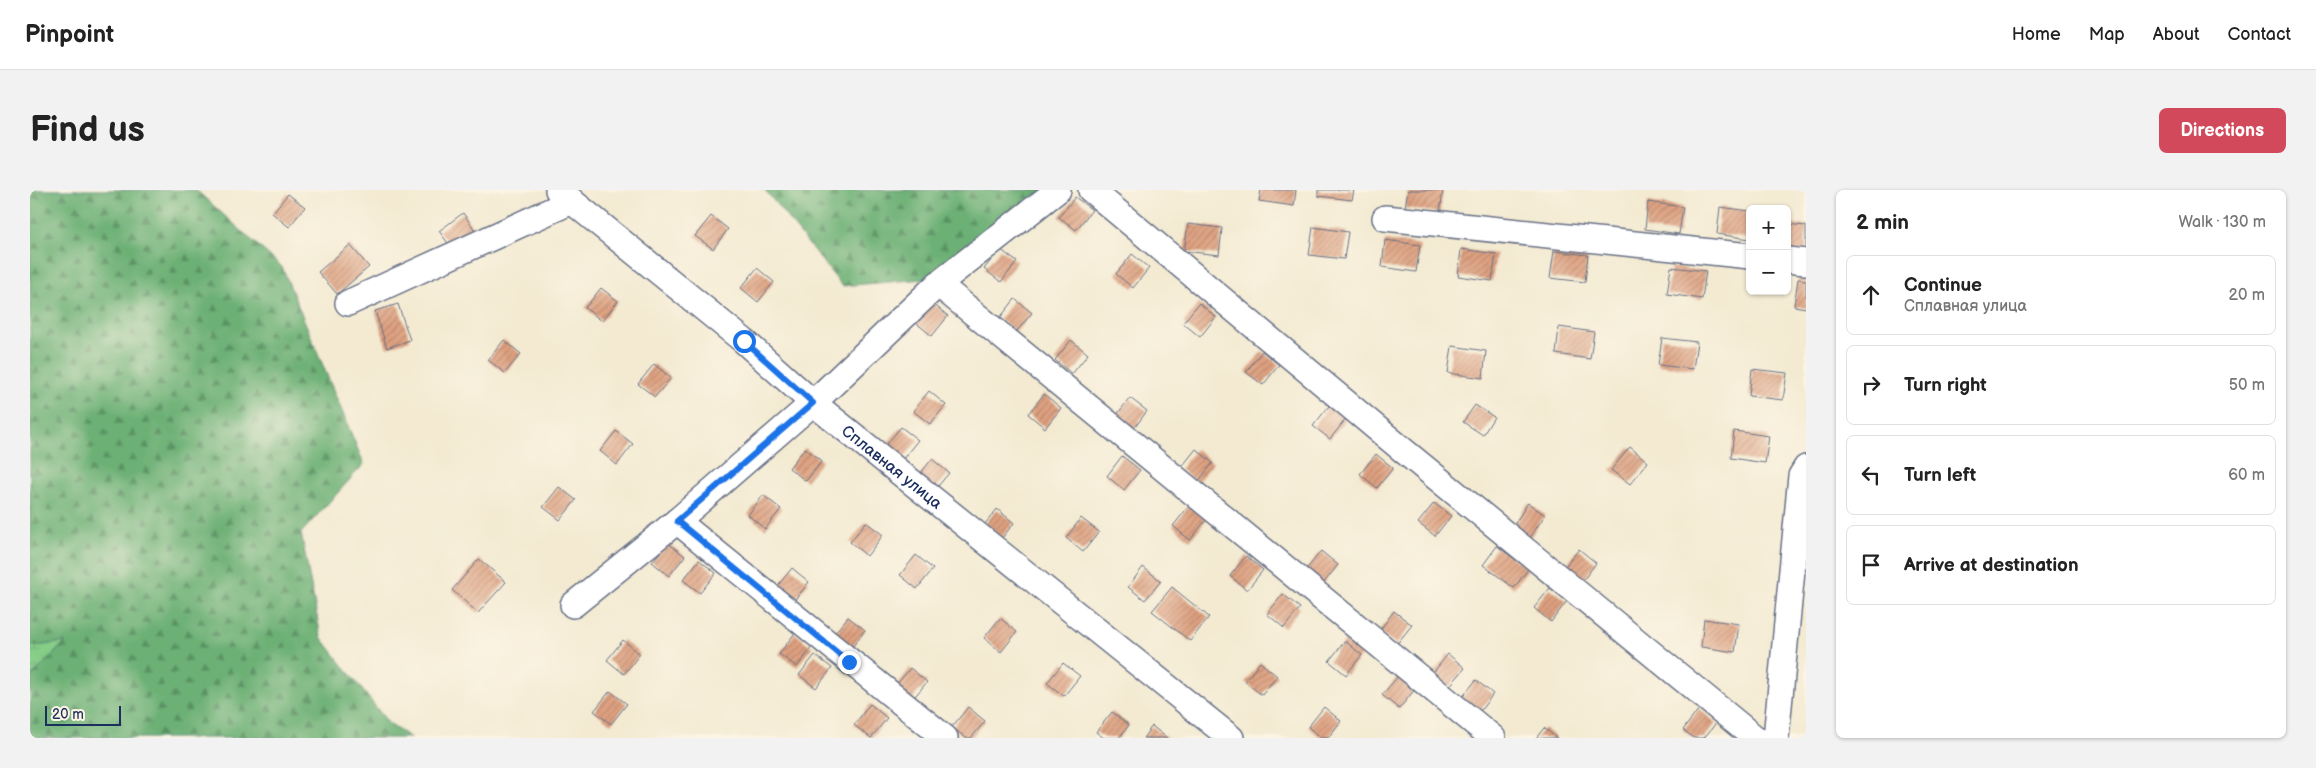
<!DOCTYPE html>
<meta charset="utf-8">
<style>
:root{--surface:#fff;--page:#f2f2f2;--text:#222;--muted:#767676;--line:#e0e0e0;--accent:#d1495b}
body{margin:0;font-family:"Balsamiq Sans",sans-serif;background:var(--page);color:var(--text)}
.controls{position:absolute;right:15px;top:15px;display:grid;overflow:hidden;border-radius:8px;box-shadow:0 1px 4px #0004}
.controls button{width:45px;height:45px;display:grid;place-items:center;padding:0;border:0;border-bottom:1px solid var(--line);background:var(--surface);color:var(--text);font:25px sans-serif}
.scale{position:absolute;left:15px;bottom:12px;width:76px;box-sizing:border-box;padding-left:5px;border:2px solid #1b2f5e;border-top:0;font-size:14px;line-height:18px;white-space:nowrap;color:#1b2f5e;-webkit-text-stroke:4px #fcf5e5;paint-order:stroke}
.stop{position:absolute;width:15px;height:15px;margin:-11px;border:4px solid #1a73e8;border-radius:50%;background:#fff}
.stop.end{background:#1a73e8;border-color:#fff;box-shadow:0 1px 5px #0008}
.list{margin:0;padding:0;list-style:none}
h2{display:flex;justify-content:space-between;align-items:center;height:65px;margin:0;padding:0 20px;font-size:21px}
h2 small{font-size:16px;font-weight:400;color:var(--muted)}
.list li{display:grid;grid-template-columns:32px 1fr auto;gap:15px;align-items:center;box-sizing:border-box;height:80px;margin:0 10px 10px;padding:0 10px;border:1px solid var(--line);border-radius:8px}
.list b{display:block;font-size:19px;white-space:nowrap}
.list p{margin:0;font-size:16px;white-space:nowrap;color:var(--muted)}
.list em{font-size:16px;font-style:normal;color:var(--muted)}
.icon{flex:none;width:28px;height:28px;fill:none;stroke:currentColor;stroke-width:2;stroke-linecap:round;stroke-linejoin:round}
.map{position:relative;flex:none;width:1776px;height:548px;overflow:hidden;border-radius:8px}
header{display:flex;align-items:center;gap:30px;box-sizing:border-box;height:70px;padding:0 25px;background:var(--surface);border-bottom:1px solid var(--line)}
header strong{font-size:24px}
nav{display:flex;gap:28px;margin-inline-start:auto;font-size:18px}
.intro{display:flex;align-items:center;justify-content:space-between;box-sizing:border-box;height:120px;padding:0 30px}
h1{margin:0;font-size:35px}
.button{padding:12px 22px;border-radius:8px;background:var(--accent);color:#fff;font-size:18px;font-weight:700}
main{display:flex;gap:30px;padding:0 30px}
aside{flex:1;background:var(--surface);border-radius:8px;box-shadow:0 1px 4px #0004}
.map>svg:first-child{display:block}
</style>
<header>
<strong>Pinpoint</strong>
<nav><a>Home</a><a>Map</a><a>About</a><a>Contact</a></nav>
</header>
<div class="intro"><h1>Find us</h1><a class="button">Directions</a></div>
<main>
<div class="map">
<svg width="1776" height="548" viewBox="0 0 1776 548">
<defs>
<pattern id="forest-firs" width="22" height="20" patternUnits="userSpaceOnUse" patternTransform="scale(1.25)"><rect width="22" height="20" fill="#6cb074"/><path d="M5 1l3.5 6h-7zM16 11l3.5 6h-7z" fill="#589062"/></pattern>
<pattern id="wetland-marsh" width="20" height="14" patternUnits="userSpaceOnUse" patternTransform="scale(1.25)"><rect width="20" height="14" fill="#86cd87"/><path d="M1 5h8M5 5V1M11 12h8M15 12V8" fill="none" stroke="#73b077"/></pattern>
<pattern id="building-hatch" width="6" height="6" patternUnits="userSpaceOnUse" patternTransform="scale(1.25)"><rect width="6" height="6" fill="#dfa180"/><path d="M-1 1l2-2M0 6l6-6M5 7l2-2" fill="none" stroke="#b4846c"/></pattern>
</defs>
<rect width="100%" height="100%" fill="#fcf5e5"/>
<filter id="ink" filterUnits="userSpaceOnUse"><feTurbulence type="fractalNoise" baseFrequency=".02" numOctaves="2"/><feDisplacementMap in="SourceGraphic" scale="10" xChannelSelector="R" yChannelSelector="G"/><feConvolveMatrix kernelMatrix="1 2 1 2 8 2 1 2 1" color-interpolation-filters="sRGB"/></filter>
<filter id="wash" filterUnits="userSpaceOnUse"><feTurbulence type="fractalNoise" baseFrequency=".0096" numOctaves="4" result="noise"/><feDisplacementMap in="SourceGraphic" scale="20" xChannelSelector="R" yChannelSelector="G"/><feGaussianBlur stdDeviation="1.12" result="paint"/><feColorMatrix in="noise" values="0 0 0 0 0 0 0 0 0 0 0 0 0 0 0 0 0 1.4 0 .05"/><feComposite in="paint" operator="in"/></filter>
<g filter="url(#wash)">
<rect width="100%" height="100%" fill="#f3ead1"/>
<g fill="url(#forest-firs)" stroke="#447069">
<polygon points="0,0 166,0 252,77 334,274 271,343 291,447 359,534 381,548 0,548 0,488 35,452 0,457"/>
<polygon points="735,0 1015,0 905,88 812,96"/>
</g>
<polygon fill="url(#wetland-marsh)" stroke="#507e72" points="35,452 0,488 0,457"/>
<g id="blocks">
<g fill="url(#building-hatch)">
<polygon points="1231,0 1266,0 1264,16 1229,11"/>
<polygon points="1288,0 1324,0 1322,10 1288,6"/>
<polygon points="1378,0 1413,0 1410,23 1375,18"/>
<polygon points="258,4 275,17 259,37 242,23"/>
<polygon points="1045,7 1062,20 1046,40 1029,27"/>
<polygon points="1618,12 1653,17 1649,44 1615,39"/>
<polygon points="1690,17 1720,21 1720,49 1687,44"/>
<polygon points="433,23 447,43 423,60 409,41"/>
<polygon points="681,26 698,39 683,59 665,46"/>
<polygon points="1158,34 1192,38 1189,65 1154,61"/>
<polygon points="1757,34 1776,36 1776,64 1757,61"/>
<polygon points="1283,37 1318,42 1314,69 1279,65"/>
<polygon points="1355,50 1390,55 1386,82 1352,77"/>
<polygon points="320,55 339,77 307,104 288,82"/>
<polygon points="970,59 987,72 971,92 954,79"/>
<polygon points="1431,59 1466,64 1462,91 1428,86"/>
<polygon points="1524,61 1558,65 1555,92 1520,88"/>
<polygon points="1102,64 1119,78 1103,98 1086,84"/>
<polygon points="1641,77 1676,81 1672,109 1637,104"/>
<polygon points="727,78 744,92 728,112 711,98"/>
<polygon points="1768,89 1776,90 1776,118 1764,116"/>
<polygon points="571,98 588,111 572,131 555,118"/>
<polygon points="985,109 1002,123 986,142 969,129"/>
<polygon points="901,112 918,126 902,146 885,132"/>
<polygon points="1169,113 1186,127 1170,147 1153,133"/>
<polygon points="368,114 380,150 357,158 345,121"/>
<polygon points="1529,137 1564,142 1560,169 1526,164"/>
<polygon points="1632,148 1667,152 1663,179 1628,175"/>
<polygon points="474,150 491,164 475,183 458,170"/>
<polygon points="1041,150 1058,164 1042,184 1025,170"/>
<polygon points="1422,156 1456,161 1453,188 1418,183"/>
<polygon points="1232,161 1249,175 1233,195 1216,182"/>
<polygon points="624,174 641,188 625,207 608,194"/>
<polygon points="1722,179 1757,183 1753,210 1719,206"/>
<polygon points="899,201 916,215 900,234 883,221"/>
<polygon points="1014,204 1031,218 1015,238 998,224"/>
<polygon points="1100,208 1117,221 1102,241 1084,228"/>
<polygon points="1445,215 1464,227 1453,245 1433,232"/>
<polygon points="1299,216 1316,229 1300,249 1283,236"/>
<polygon points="871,237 888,250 872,270 855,256"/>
<polygon points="586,241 603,254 587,275 570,261"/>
<polygon points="1704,241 1739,246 1735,273 1701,268"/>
<polygon points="1600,257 1618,272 1600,294 1581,280"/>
<polygon points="775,258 792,271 776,291 759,278"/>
<polygon points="1166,259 1183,273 1167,293 1150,279"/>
<polygon points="1346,264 1363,278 1347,298 1330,284"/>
<polygon points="1092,266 1110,280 1094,300 1077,286"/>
<polygon points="902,269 919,283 903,302 886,289"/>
<polygon points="529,297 546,310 530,330 513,317"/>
<polygon points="733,305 751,319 735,339 718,325"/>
<polygon points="1404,313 1421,326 1405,346 1388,333"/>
<polygon points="1498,313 1515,325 1499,349 1482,338"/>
<polygon points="1159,316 1176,330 1160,350 1143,336"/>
<polygon points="967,319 984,333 968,353 951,339"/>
<polygon points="1051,328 1069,342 1053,362 1036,348"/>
<polygon points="836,332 853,345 837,366 820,352"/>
<polygon points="638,353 655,366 639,386 622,372"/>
<polygon points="1467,356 1498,379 1484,398 1453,375"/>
<polygon points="1549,359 1566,373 1551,393 1533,379"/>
<polygon points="1291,361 1308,375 1292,395 1275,381"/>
<polygon points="886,365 903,379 887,399 870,385"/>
<polygon points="1216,366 1233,380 1217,400 1200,386"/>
<polygon points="449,369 476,392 448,423 422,400"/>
<polygon points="669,370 686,383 670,403 653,390"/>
<polygon points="1113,377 1131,391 1115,410 1098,397"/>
<polygon points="762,378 779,392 763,412 746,398"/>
<polygon points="1142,397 1179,427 1160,451 1122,421"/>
<polygon points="1520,398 1537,411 1521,432 1504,418"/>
<polygon points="1253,404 1270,418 1254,438 1237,424"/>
<polygon points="1364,421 1382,435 1366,455 1349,441"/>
<polygon points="818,427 835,440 820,460 802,446"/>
<polygon points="970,428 987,442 971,462 954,448"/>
<polygon points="1674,429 1709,434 1705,462 1671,457"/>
<polygon points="765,443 782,457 767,477 749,464"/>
<polygon points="593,450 610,464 594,484 577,470"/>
<polygon points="1315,451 1332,465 1316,485 1299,471"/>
<polygon points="1418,464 1435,478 1419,497 1402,484"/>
<polygon points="785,465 802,478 786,498 769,485"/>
<polygon points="1230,472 1247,486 1232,505 1215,492"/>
<polygon points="1033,473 1050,486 1034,506 1017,493"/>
<polygon points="880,478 897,492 881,511 864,498"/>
<polygon points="1368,486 1385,499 1369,519 1352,505"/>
<polygon points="1446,490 1463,504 1448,524 1430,510"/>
<polygon points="580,501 597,514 581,534 564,521"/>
<polygon points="840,514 857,528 841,548 824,535"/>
<polygon points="938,517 955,531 941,548 936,548 922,537"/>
<polygon points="1294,517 1311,531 1298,548 1292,548 1278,537"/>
<polygon points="1669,519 1686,533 1674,548 1664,548 1653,540"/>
<polygon points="1082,522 1099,535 1089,548 1074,548 1066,542"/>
<polygon points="1122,536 1137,548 1113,548"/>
<polygon points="1514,538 1527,548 1506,548"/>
</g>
</g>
</g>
<g filter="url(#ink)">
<use href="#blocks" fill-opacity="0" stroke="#677086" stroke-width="1"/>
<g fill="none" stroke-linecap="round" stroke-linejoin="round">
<defs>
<g id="minor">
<path id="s1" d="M528 0 714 151 783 213 1201 548"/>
<polyline points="1061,0 1374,261 1725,548"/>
<polyline points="1355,28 1720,66"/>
<polyline points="1757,70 1776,72"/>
<polyline points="908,94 1463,548"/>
<polyline points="318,113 542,11"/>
<polyline points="647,331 915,548"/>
<polyline points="543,415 647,331 783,213 908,94 1028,0"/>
<polyline points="1746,548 1771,286 1776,278"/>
</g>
</defs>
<use href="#minor" stroke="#677086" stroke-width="28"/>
<use href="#minor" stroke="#fff" stroke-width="25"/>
</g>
</g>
<g fill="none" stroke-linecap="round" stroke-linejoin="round" filter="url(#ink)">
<polyline stroke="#1a73e8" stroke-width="6" points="714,151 783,213 647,331 819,472"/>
</g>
<g text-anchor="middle" stroke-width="4.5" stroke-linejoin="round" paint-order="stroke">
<g font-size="16" fill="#1b2f5e" stroke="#fcf5e5">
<text dy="6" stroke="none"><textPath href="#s1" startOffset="434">Сплавная улица</textPath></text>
</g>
</g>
</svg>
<div class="controls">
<button>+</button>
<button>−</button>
</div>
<div class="scale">20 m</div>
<div class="stop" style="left:714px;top:151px"></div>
<div class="stop end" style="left:819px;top:472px"></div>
</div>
<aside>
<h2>2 min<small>Walk · 130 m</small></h2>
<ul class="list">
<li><svg class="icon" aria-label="ahead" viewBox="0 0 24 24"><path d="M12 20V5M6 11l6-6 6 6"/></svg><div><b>Continue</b><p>Сплавная улица</p></div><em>20 m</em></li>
<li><svg class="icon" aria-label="right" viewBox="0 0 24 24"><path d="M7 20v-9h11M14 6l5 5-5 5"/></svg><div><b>Turn right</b></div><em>50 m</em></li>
<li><svg class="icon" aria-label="left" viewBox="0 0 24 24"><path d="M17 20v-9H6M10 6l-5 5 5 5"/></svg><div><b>Turn left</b></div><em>60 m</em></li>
<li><svg class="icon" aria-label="arrive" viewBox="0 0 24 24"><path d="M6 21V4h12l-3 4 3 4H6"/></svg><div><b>Arrive at destination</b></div></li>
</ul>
</aside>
</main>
